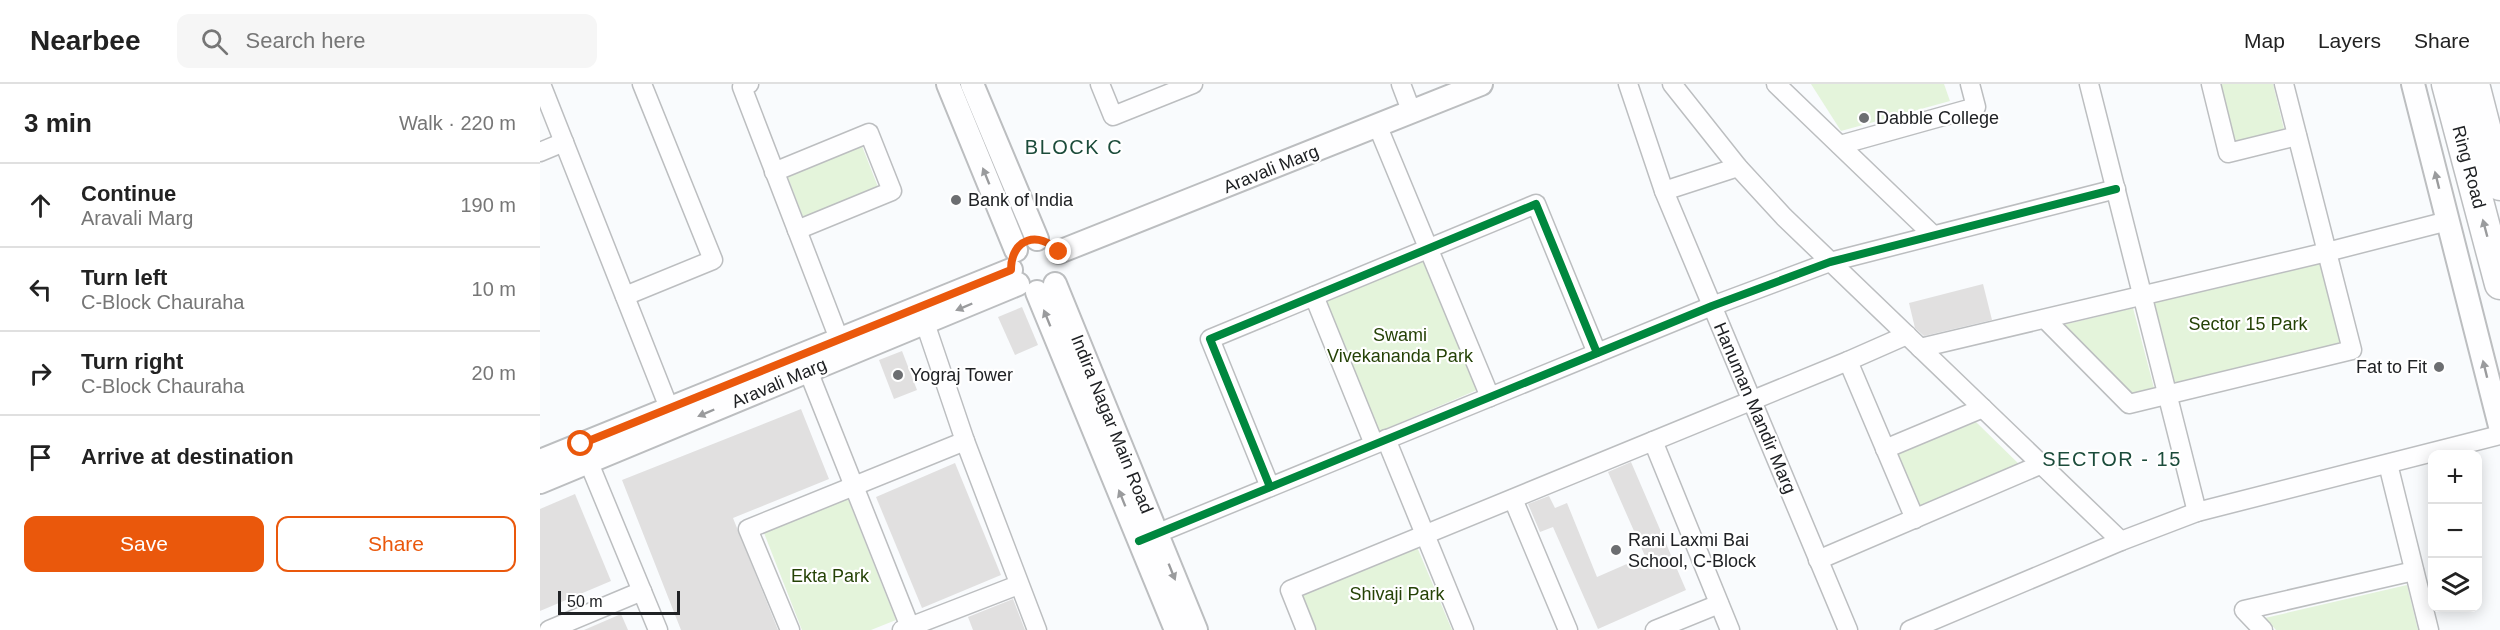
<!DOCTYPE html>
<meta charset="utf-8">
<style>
:root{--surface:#fff;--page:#f6f6f6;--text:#222;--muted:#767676;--line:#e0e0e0;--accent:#ea580c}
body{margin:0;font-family:Helvetica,sans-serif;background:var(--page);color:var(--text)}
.controls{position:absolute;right:18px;bottom:18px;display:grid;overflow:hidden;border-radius:12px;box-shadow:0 3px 15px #0003}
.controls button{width:54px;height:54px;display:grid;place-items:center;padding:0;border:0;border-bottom:2px solid var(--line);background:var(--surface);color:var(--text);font:30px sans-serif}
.scale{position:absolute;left:18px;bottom:15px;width:122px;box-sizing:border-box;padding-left:6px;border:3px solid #202225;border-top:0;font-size:16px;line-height:21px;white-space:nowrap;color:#202225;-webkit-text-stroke:4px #fff;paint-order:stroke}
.stop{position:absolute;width:18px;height:18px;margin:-14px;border:4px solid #ea580c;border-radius:50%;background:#fff}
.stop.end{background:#ea580c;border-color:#fff;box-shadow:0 2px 6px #0008}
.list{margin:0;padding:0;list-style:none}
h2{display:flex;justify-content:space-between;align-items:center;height:78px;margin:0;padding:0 24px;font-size:26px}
h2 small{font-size:20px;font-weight:400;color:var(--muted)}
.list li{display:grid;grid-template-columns:39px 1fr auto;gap:18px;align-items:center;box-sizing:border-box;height:84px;padding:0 24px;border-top:2px solid var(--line)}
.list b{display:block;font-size:22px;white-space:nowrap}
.list p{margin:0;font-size:20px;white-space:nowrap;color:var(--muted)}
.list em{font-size:20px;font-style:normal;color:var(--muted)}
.actions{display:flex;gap:12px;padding:18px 24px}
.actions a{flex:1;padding:14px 0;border:2px solid var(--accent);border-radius:12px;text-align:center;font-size:21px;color:var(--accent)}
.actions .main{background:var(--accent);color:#fff}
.icon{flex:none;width:33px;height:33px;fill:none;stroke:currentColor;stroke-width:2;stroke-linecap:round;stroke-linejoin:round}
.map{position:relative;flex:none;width:1960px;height:546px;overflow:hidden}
header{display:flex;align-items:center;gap:36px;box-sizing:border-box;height:84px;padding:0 30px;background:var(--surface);border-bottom:2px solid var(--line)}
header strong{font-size:28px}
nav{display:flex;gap:33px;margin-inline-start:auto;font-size:21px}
.search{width:420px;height:54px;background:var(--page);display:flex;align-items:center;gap:15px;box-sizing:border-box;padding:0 21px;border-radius:12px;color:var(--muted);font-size:22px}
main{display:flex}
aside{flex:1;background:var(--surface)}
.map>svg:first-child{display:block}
</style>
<header>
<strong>Nearbee</strong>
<div class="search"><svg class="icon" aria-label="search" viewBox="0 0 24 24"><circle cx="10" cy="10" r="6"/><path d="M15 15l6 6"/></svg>Search here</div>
<nav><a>Map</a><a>Layers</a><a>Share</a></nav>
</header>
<main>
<aside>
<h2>3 min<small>Walk · 220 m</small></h2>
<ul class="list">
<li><svg class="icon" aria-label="ahead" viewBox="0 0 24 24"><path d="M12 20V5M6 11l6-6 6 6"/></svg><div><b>Continue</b><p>Aravali Marg</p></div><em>190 m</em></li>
<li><svg class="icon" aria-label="left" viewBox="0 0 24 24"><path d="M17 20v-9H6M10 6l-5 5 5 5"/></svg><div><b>Turn left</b><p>C-Block Chauraha</p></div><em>10 m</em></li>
<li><svg class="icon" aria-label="right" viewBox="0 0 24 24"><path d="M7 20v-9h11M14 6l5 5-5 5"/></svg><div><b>Turn right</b><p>C-Block Chauraha</p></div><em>20 m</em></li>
<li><svg class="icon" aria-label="arrive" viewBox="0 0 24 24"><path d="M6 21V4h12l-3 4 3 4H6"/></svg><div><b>Arrive at destination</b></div></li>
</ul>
<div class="actions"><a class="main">Save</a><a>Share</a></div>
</aside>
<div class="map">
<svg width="1960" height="546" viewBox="0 0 1960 546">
<rect width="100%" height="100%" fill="#f9fbfd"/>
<g fill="#e4f4db">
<polygon points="1271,0 1404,0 1410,17 1301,47"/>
<polygon points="1679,0 1733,0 1744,45 1693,58"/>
<polygon points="322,62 338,103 263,133 247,91"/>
<polygon points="1782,175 1806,263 1634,305 1611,217"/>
<polygon points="883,176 937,306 838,348 783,217"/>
<polygon points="1593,224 1614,304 1593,310 1523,241"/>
<polygon points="1436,338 1484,385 1380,426 1358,370"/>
<polygon points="308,415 356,536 331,546 262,546 224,449"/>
<polygon points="877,463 912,546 776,546 762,511"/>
<polygon points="1867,501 1878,546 1736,546 1725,534"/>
</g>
<g fill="#e1e0e0">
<polygon points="1443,200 1452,236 1384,252 1375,244 1369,219"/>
<polygon points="482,223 498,261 475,271 458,233"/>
<polygon points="362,267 377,306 354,315 339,276"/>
<polygon points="261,325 289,395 193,434 238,546 141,546 82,396"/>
<polygon points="1091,378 1146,506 1058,545 1013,443 1000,448 988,420 1009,412 1015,424 1027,419 1057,493 1105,472 1068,388"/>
<polygon points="415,379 461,491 382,524 336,413"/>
<polygon points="35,410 71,497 0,527 0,425"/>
<polygon points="473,515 485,546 433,546 428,533"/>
<polygon points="81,530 88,546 44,546"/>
</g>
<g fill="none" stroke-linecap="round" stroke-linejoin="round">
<defs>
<g id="minor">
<polyline points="1,0 129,324"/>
<polyline points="209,0 202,3 304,268"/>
<polyline points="560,0 573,32 653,0"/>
<polyline points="861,0 872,29"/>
<polyline points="1088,0 1124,107 1308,546"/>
<polyline points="1132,0 1198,83 1244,133 1581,457"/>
<polyline points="1236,0 1393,151"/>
<polyline points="1549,0 1657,428"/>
<polyline points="1671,0 1688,69 1757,52"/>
<polyline points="838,43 950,313"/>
<polyline points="1300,61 1436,23 1430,0"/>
<polyline points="0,68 24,58"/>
<polyline points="234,88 329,49 352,107 257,146"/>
<polyline points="1124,107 1198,83"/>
<polyline points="85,212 173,176 102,0"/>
<polyline points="774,212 834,360"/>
<polyline points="1505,235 1589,320 1812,266 1744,0"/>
<polyline points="385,239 425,357 497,546"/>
<polyline points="1367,251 1308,277 1375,435"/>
<polyline points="1380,264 1787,168 1908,137"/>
<polyline points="263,274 370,543"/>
<polyline points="846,355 924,546"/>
<polyline points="1113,357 1190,546"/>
<polyline points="1345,365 1443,324"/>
<polyline points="44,367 118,546"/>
<polyline points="1848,380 1889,546"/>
<polyline points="730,403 670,255 996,120 1057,269"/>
<polyline points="973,415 1028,546"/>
<polyline points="606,454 1172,222 1290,178 1576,105"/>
<polyline points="1278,476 1502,380"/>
<polyline points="9,546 102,507"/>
<polyline points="250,546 208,445 425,357"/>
<polyline points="362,546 478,501"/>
<polyline points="766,546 750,506 1308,277"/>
<polyline points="1115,546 1179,520"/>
<polyline points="1370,546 1581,457 1657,428 1960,351"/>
<polyline points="1723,546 1704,526 1874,487"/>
</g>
<g id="tertiary">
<polyline points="408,0 476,166"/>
<polyline points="432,0 497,155"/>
<polyline points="1873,0 1960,342"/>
<polyline points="519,168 941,0"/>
<polyline points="515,200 656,546"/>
<polyline points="497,208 636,546"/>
<polyline points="0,377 471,186"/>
<polyline points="0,398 478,200"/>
</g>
<g id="trunk">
<polyline points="1907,0 1960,200"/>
<polyline points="1934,0 1960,101"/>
</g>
</defs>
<use href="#minor" stroke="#bcbec0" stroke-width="21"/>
<use href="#tertiary" stroke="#bcbec0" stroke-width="26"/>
<use href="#trunk" stroke="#bcbec0" stroke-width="33"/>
<use href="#minor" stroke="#fefeff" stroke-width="18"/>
<use href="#tertiary" stroke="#fefeff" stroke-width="22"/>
<use href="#trunk" stroke="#fefeff" stroke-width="30"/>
<defs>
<g id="cycleway">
<polyline points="730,403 670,255 996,120 1057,269"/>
<polyline points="599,457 1172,222 1290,178 1576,105"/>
</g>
</defs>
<use href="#cycleway" stroke="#fff" stroke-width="11"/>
<use href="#cycleway" stroke="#00873e" stroke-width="8"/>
</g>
<defs><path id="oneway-solid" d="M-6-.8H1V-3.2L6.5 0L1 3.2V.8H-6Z" transform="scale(1.5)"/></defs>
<g fill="#9a9b9d">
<use href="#oneway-solid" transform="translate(446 92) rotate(-112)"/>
<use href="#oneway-solid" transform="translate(1897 96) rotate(-104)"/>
<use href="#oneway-solid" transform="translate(1945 144) rotate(-105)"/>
<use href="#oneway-solid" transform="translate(424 223) rotate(157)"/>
<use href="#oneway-solid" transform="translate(507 234) rotate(-112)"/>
<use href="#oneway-solid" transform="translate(1945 285) rotate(-104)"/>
<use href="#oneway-solid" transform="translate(166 329) rotate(157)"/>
<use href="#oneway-solid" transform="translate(582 414) rotate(-112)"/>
<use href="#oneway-solid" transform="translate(632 488) rotate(68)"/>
</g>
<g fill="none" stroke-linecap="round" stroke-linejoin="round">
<path stroke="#ea580c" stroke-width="8" d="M41 360 471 186C471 154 499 146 519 168"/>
</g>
<g fill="#6c6e71" stroke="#fff" stroke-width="2">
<circle cx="1324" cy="34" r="6"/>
<circle cx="416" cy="116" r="6"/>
<circle cx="1899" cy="283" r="6"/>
<circle cx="358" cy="291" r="6"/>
<circle cx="1076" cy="466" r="6"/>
</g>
<g text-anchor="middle" stroke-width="4.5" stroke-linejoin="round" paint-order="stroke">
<g font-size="18" fill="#202225" stroke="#fff" text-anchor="start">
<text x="1336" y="40">Dabble College</text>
<text x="428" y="122">Bank of India</text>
<text x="1887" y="289" text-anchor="end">Fat to Fit</text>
<text x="370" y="297">Yograj Tower</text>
<text x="1088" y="462">Rani Laxmi Bai<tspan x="1088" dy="21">School, C-Block</tspan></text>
</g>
<g font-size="18" fill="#202225" stroke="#fff">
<text transform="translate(1929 83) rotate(75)" y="6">Ring Road</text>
<text transform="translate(731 85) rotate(-22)" y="6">Aravali Marg</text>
<text transform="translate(239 299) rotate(-23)" y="6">Aravali Marg</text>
<text transform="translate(1215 324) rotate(67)" y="6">Hanuman Mandir Marg</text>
<text transform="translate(572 340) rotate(68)" y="6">Indira Nagar Main Road</text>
</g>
<g font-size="18" fill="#254206" stroke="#fff">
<text x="1708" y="246">Sector 15 Park</text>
<text x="860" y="257">Swami<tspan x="860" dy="21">Vivekananda Park</tspan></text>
<text x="290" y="498">Ekta Park</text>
<text x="857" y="516">Shivaji Park</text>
</g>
<g font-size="20" letter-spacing="1.5" fill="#1c4c3b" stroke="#fff">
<text x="534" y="70">BLOCK C</text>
<text x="1572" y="382">SECTOR - 15</text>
</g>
</g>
</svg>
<div class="controls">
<button>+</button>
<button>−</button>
<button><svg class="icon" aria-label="layers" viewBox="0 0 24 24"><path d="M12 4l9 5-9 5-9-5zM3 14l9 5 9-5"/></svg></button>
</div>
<div class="scale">50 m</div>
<div class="stop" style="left:41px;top:360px"></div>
<div class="stop end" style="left:519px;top:168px"></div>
</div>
</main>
